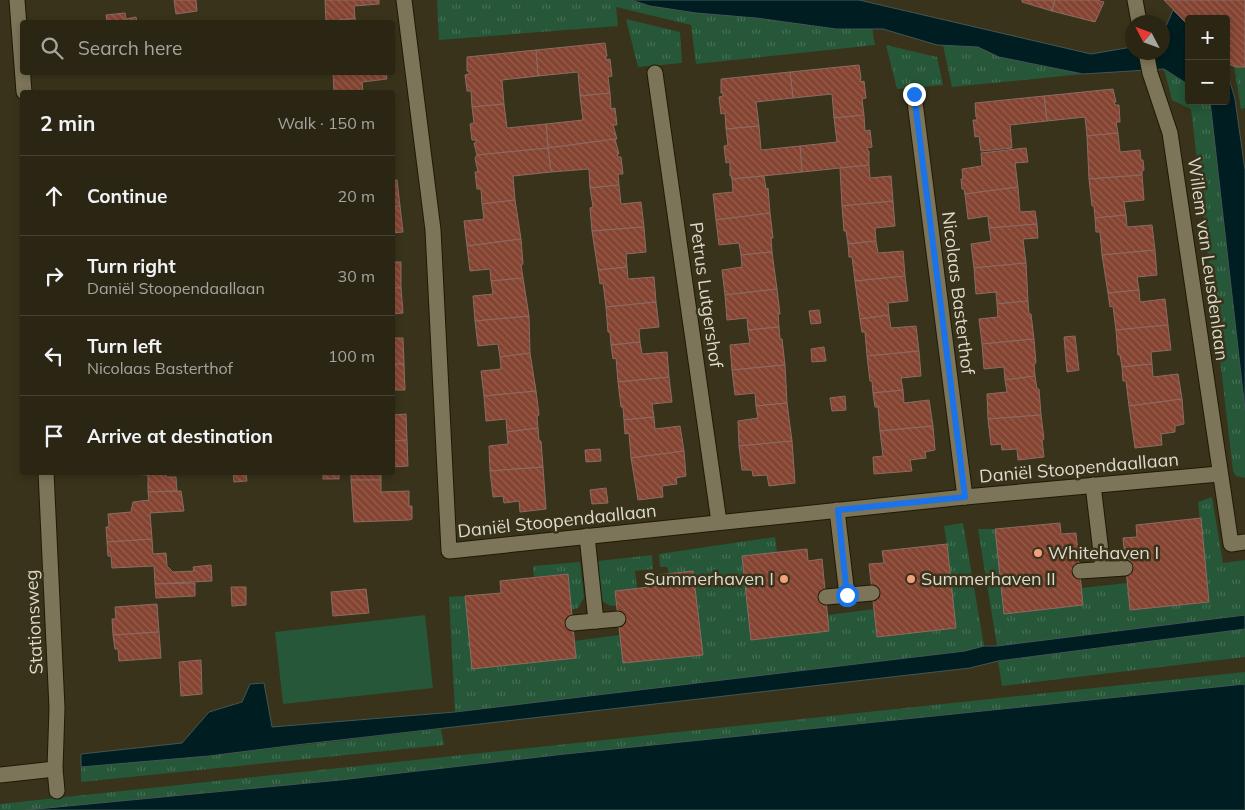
<!DOCTYPE html>
<meta charset="utf-8">
<style>
:root{--surface:#2b2614;--page:#373222;--text:#f1f3f6;--muted:#a6a5a0;--line:#474334}
body{margin:0;font-family:Mulish,sans-serif;background:var(--page);color:var(--text)}
.controls{position:absolute;right:15px;top:15px;display:grid;overflow:hidden;border-radius:5px;box-shadow:0 2px 8px #0003}
.controls button{width:45px;height:45px;display:grid;place-items:center;padding:0;border:0;border-bottom:1px solid var(--line);background:var(--surface);color:var(--text);font:25px sans-serif}
.compass{position:absolute;left:1125px;top:15px;width:45px;height:45px;border-radius:50%;background:var(--surface);box-shadow:0 2px 8px #0003;rotate:311deg}
.stop{position:absolute;width:15px;height:15px;margin:-11px;border:4px solid #1a73e8;border-radius:50%;background:#fff}
.stop.end{background:#1a73e8;border-color:#fff;box-shadow:0 1px 5px #0008}
.list{margin:0;padding:0;list-style:none}
h2{display:flex;justify-content:space-between;align-items:center;height:65px;margin:0;padding:0 20px;font-size:21px}
h2 small{font-size:16px;font-weight:400;color:var(--muted)}
.list li{display:grid;grid-template-columns:32px 1fr auto;gap:15px;align-items:center;box-sizing:border-box;height:80px;padding:0 20px;border-top:1px solid var(--line)}
.list b{display:block;font-size:19px;white-space:nowrap}
.list p{margin:0;font-size:16px;white-space:nowrap;color:var(--muted)}
.list em{font-size:16px;font-style:normal;color:var(--muted)}
.icon{flex:none;width:28px;height:28px;fill:none;stroke:currentColor;stroke-width:2;stroke-linecap:round;stroke-linejoin:round}
.map{position:relative;flex:none;width:1245px;height:810px;overflow:hidden}
.search{position:absolute;background:var(--surface);box-shadow:0 2px 8px #0003;left:20px;top:20px;width:375px;height:55px;display:flex;align-items:center;gap:12px;box-sizing:border-box;padding:0 18px;border-radius:5px;color:var(--muted);font-size:19px}
.panel{position:absolute;background:var(--surface);box-shadow:0 2px 8px #0003;left:20px;top:90px;width:375px;height:385px;border-radius:5px}
.map>svg:first-child{display:block}
</style>
<div class="map">
<svg width="1245" height="810" viewBox="0 0 1245 810">
<defs>
<pattern id="grass-tufts" width="24" height="20" patternUnits="userSpaceOnUse" patternTransform="scale(1.25)"><rect width="24" height="20" fill="#255738"/><path d="M3 7l-1-3M5 7V3M7 7l1-3M15 17l-1-3M17 17v-4M19 17l1-3" fill="none" stroke="#446f54"/></pattern>
<pattern id="building-back-hatch" width="6" height="6" patternUnits="userSpaceOnUse" patternTransform="scale(1.25)"><rect width="6" height="6" fill="#854432"/><path d="M-1 5l2 2M0 0l6 6M5-1l2 2" fill="none" stroke="#965e4e"/></pattern>
</defs>
<rect width="100%" height="100%" fill="#39331b"/>
<g fill="url(#grass-tufts)">
<polygon points="437,0 631,0 650,6 696,13 756,18 836,29 872,29 875,45 696,64 691,25 616,7 618,26 439,40"/>
<polygon points="626,19 680,32 682,63 638,67"/>
<polygon points="886,45 937,57 943,85 897,89"/>
<polygon points="943,45 978,47 999,57 1083,74 952,87"/>
<polygon points="1234,66 1245,67 1245,108 1241,109"/>
<polygon points="1164,69 1189,85 1189,101 1210,101 1245,410 1245,478 1236,476 1233,471 1191,109 1172,100"/>
<polygon points="1212,497 1223,563 1245,560 1245,615 997,646 978,529 995,529 1004,614 1083,605 1081,588 1127,583 1130,610 1209,602 1198,502"/>
<polygon points="963,523 984,646 965,651 455,712 449,597 465,596 576,658 574,641 620,635 623,663 702,655 692,571 669,574 667,567 660,567 659,554 775,537 777,552 742,556 751,640 829,631 828,615 874,609 877,637 956,628 947,544 944,526"/>
<path d="M652 555 653 569 635 571 637 588 615 591 616 606C609 606 603 603 599 596L598 561Z"/>
<polygon points="580,562 584,598 578,608 571,610 567,574 534,577 533,566"/>
<polygon points="1245,629 1245,657 1002,686 998,661"/>
<polygon points="1245,672 1245,684 565,754 340,780 26,810 0,810 0,804"/>
<polygon points="441,729 444,745 81,782 81,767 209,756"/>
</g>
<polygon fill="#255738" points="425,615 433,688 283,704 275,632"/>
<g fill="#001e21" stroke="#435654">
<polygon points="631,0 859,0 1091,54 1132,47 1132,52 1162,52 1163,33 1173,10 1189,26 1189,85 1164,69 1083,74 999,57 978,47 937,45 883,29 836,29 756,18 696,13 650,6"/>
<polygon points="1226,68 1235,99 1245,170 1245,410 1210,101 1226,101"/>
<polygon points="1245,615 1245,629 998,661 970,668 296,745 209,756 81,767 81,754 182,743 209,712 242,702 250,684 264,683 272,727 455,712 965,651 984,646 997,646"/>
<polygon points="1245,684 1245,810 26,810 340,780 565,754"/>
</g>
<g fill="url(#building-back-hatch)" stroke="#8a6c64">
<polygon points="174,0 196,0 197,11 176,14"/>
<polygon points="325,0 379,0 379,4 354,6 355,18 326,22"/>
<polygon points="1022,0 1055,0 1052,11 1022,2"/>
<polygon points="1055,0 1096,0 1104,2 1095,22 1052,11"/>
<polygon points="1164,0 1245,0 1245,67 1236,67 1226,63 1226,19 1189,19 1189,26"/>
<polygon points="125,13 126,19 136,17 137,22 104,22 107,22 106,15"/>
<polygon points="355,18 356,22 326,22"/>
<polygon points="605,43 607,56 606,56 606,60 610,59 612,76 608,77 610,93 580,96 578,72 538,76 536,50"/>
<polygon points="536,50 538,76 502,80 504,104 472,107 471,91 467,91 465,75 469,74 469,71 467,71 467,57"/>
<polygon points="859,65 861,78 860,82 864,81 866,98 862,99 864,115 834,118 832,94 793,98 790,72"/>
<polygon points="333,72 386,72 387,79 362,82 363,92 334,92"/>
<polygon points="790,72 793,98 756,102 759,126 726,129 725,113 721,114 719,97 723,96 723,93 721,93 721,79"/>
<polygon points="1113,89 1116,102 1114,102 1115,105 1119,105 1120,122 1116,122 1118,133 1087,136 1085,117 1047,121 1044,96"/>
<polygon points="610,93 611,109 615,108 617,125 613,125 617,139 548,148 546,124 583,120 580,96"/>
<polygon points="1044,96 1047,121 1010,125 1012,148 981,151 979,136 975,137 973,120 977,120 977,117 976,117 975,103"/>
<polygon points="504,104 507,128 546,124 548,148 477,155 474,143 476,143 476,140 472,140 470,124 474,123 472,107"/>
<polygon points="864,115 865,131 870,130 872,147 867,148 868,151 869,151 869,165 802,172 800,146 837,142 834,118"/>
<polygon points="759,126 761,150 800,146 802,172 732,179 731,176 730,176 730,162 726,163 724,146 728,145 726,129"/>
<polygon points="1118,133 1120,152 1140,150 1141,160 1143,160 1144,170 1142,171 1142,175 1089,179 1087,136"/>
<polygon points="615,139 619,154 617,154 618,157 621,157 623,174 618,174 619,185 590,188 589,169 551,172 548,148"/>
<polygon points="548,148 551,172 513,176 515,200 482,204 481,189 477,189 475,172 478,172 475,158 477,155"/>
<polygon points="1026,148 1028,162 1015,163 1018,187 965,194 964,189 962,189 961,179 963,179 962,169 982,166 981,153"/>
<polygon points="869,165 870,178 891,176 893,201 842,206 840,168"/>
<polygon points="1142,175 1144,200 1124,202 1126,215 1095,218 1094,206 1092,206 1089,179"/>
<polygon points="764,176 766,189 768,188 770,213 716,220 713,194 733,192 732,179"/>
<polygon points="397,180 400,206 392,207 392,181"/>
<polygon points="619,185 621,204 641,202 644,227 592,231 590,208 593,207 590,188"/>
<polygon points="1018,187 1020,212 1035,211 1037,224 989,228 988,216 968,219 965,194"/>
<polygon points="515,200 521,239 467,246 464,221 484,219 482,204"/>
<polygon points="893,201 895,226 875,228 876,241 848,244 846,231 844,231 842,206"/>
<polygon points="400,206 403,232 392,233 392,207"/>
<polygon points="770,213 773,238 771,238 772,252 741,255 739,243 719,245 716,220"/>
<polygon points="1126,215 1127,227 1152,225 1155,250 1102,255 1100,232 1096,232 1095,218"/>
<polygon points="1037,224 1038,238 1023,239 1026,263 974,268 971,244 991,241 989,228"/>
<polygon points="644,227 646,252 626,254 627,267 598,270 592,231"/>
<polygon points="521,239 523,264 521,265 523,278 491,281 490,269 470,271 467,246"/>
<polygon points="876,241 878,253 903,251 905,276 855,281 852,257 849,257 848,244"/>
<polygon points="1155,250 1157,275 1137,277 1139,290 1108,293 1102,255"/>
<polygon points="772,252 777,289 725,295 722,270 742,267 741,255"/>
<rect x="392" y="262" width="9" height="26"/>
<polygon points="1026,263 1028,301 997,304 996,292 976,294 974,268"/>
<polygon points="627,267 628,279 654,277 656,302 606,307 603,283 600,284 598,270"/>
<polygon points="905,276 908,301 888,303 889,315 860,319 855,281"/>
<polygon points="523,278 529,316 475,321 473,296 493,294 491,281"/>
<polygon points="392,288 401,288 403,313 392,314"/>
<polygon points="777,289 780,314 778,314 779,327 748,330 747,318 727,320 725,295"/>
<polygon points="1139,290 1140,302 1165,299 1168,325 1116,330 1113,306 1110,307 1108,293"/>
<polygon points="1028,301 1029,314 1031,314 1034,339 982,344 979,319 998,317 997,304"/>
<polygon points="656,302 659,327 639,329 640,342 611,345 610,332 608,332 606,307"/>
<polygon points="819,310 821,323 811,324 809,311"/>
<polygon points="889,315 891,328 916,326 919,351 867,356 865,332 862,332 860,319"/>
<polygon points="529,316 530,353 500,357 498,344 478,346 475,321"/>
<polygon points="1168,325 1171,350 1151,352 1152,364 1122,367 1120,355 1118,355 1116,330"/>
<polygon points="779,327 780,339 782,339 785,365 732,370 730,345 750,343 748,330"/>
<polygon points="1075,336 1079,370 1067,372 1064,337"/>
<polygon points="392,338 403,338 404,364 392,364"/>
<polygon points="1034,339 1036,363 1034,364 1035,376 1005,380 1004,367 984,369 982,344"/>
<polygon points="640,342 642,354 667,352 669,377 618,382 616,358 613,359 611,345"/>
<polygon points="824,347 826,361 812,362 811,349"/>
<polygon points="919,351 921,376 901,378 903,390 873,393 872,381 870,381 867,356"/>
<polygon points="530,353 536,391 484,396 481,371 501,369 500,357"/>
<polygon points="392,364 404,364 405,390 392,390"/>
<polygon points="1152,364 1153,377 1178,374 1182,399 1129,406 1126,381 1123,381 1122,367"/>
<polygon points="785,365 787,403 756,406 755,393 735,395 732,370"/>
<polygon points="1035,376 1037,389 1039,389 1041,415 988,419 987,394 1007,392 1005,380"/>
<polygon points="669,377 672,402 652,404 654,417 624,420 623,407 621,407 618,382"/>
<polygon points="903,390 904,403 929,400 933,426 880,431 878,407 875,407 873,393"/>
<polygon points="536,391 539,415 537,416 538,428 507,432 506,419 486,421 484,396"/>
<polygon points="845,396 846,410 832,411 830,398"/>
<polygon points="1182,399 1184,424 1175,426 1175,432 1161,434 1162,445 1135,448 1129,406"/>
<polygon points="787,403 792,441 739,446 738,421 758,418 756,406"/>
<polygon points="406,414 407,440 392,441 392,415"/>
<polygon points="1041,415 1044,439 1042,440 1044,457 1018,460 1017,449 1002,450 1001,444 991,445 988,419"/>
<polygon points="654,417 655,429 680,426 684,451 631,458 629,433 625,434 624,420"/>
<polygon points="933,426 935,450 925,452 926,458 910,460 912,471 874,474 873,457 883,456 880,431"/>
<polygon points="538,428 539,441 541,441 543,467 490,471 489,446 508,444 507,432"/>
<polygon points="407,440 408,466 392,467 392,441"/>
<polygon points="792,441 795,483 769,486 767,475 753,476 752,470 742,470 739,446"/>
<polygon points="600,449 601,461 586,462 585,450"/>
<polygon points="684,451 686,476 676,478 677,484 662,486 663,497 638,500 631,458"/>
<polygon points="543,467 546,509 520,512 519,501 504,503 503,496 493,497 490,471"/>
<polygon points="166,472 166,477 176,477 177,491 148,492 148,475 114,473"/>
<polygon points="233,472 246,472 247,481 234,482"/>
<rect x="323" y="472" width="16" height="7"/>
<rect x="351" y="472" width="30" height="8"/>
<polygon points="351,480 381,480 381,492 409,491 409,506 412,506 412,519 409,520 354,522"/>
<polygon points="606,488 608,503 592,504 590,490"/>
<polygon points="181,491 184,511 150,513 152,539 107,542 106,527 109,527 108,514 131,512 133,502 149,500 148,492"/>
<polygon points="1201,518 1209,602 1130,610 1123,538 1137,537 1136,525"/>
<polygon points="1060,523 1061,534 1076,533 1083,605 1004,614 995,529"/>
<polygon points="152,539 153,554 166,553 167,566 173,572 194,571 193,567 211,565 212,581 155,584 154,566 112,568 111,556 108,556 107,542"/>
<polygon points="947,544 956,628 877,637 869,564 884,563 882,551"/>
<polygon points="807,549 808,561 822,559 829,631 751,640 742,556"/>
<polygon points="693,571 703,655 623,663 615,591 649,587 647,576"/>
<polygon points="568,574 576,658 472,669 465,596 501,593 500,581"/>
<polygon points="195,583 195,596 156,598 155,584"/>
<polygon points="231,587 246,587 246,605 232,606"/>
<polygon points="366,589 369,613 333,616 331,592"/>
<polygon points="157,604 159,632 113,635 112,619 116,619 115,607"/>
<polygon points="159,632 161,658 119,661 118,649 115,649 113,635"/>
<polygon points="201,660 202,694 181,696 179,662"/>
</g>
<g fill="none" stroke-linecap="round" stroke-linejoin="round">
<defs>
<g id="minor">
<polyline points="17,0 24,92"/>
<polyline points="404,0 433,230 449,551 965,497 1219,474"/>
<polyline points="1135,0 1139,22"/>
<polyline points="1146,52 1150,73 1170,133 1231,544 1245,542"/>
<polyline points="655,73 719,522"/>
<polyline points="914,94 965,497"/>
<polyline points="46,472 57,708 55,769 57,791"/>
<polyline points="1093,485 1103,569"/>
<polyline points="837,510 847,595"/>
<polyline points="587,536 596,621"/>
<polyline points="1080,571 1125,568"/>
<polyline points="826,597 872,593"/>
<polyline points="573,623 618,619"/>
<polyline points="0,775 55,769"/>
</g>
</defs>
<use href="#minor" stroke="#201a03" stroke-width="17"/>
<use href="#minor" stroke="#7c755a" stroke-width="15"/>
</g>
<g fill="none" stroke-linecap="round" stroke-linejoin="round">
<polyline stroke="#1a73e8" stroke-width="6" points="847,595 838,510 965,497 914,94"/>
</g>
<g fill="#f1a17c" stroke="#39331b" stroke-width="2">
<circle cx="1038" cy="553" r="5"/>
<circle cx="784" cy="579" r="5"/>
<circle cx="911" cy="579" r="5"/>
</g>
<g text-anchor="middle" stroke-width="5" stroke-linejoin="round" paint-order="stroke">
<g font-size="18" fill="#dedacc" stroke="#39331b">
<text transform="translate(1208 259) rotate(82)" y="6">Willem van Leusdenlaan</text>
<text transform="translate(958 293) rotate(83)" y="6">Nicolaas Basterthof</text>
<text transform="translate(706 295) rotate(82)" y="6">Petrus Lutgershof</text>
<text transform="translate(1079 468) rotate(-5)" y="6">Daniël Stoopendaallaan</text>
<text transform="translate(557 521) rotate(-6)" y="6">Daniël Stoopendaallaan</text>
<text transform="translate(34 622) rotate(-93)" y="6">Stationsweg</text>
</g>
<g font-size="18" fill="#dedacc" stroke="#39331b" text-anchor="start">
<text x="1048" y="559">Whitehaven I</text>
<text x="774" y="585" text-anchor="end">Summerhaven I</text>
<text x="921" y="585">Summerhaven II</text>
</g>
</g>
</svg>
<div class="controls">
<button>+</button>
<button>−</button>
</div>
<svg class="compass" viewBox="-18 -18 36 36"><path d="M0-13l5 13h-10z" fill="#e53935"/><path d="M0 13l5-13h-10z" fill="#a6a5a0"/></svg>
<div class="stop" style="left:847px;top:595px"></div>
<div class="stop end" style="left:914px;top:94px"></div>
<div class="search"><svg class="icon" aria-label="search" viewBox="0 0 24 24"><circle cx="10" cy="10" r="6"/><path d="M15 15l6 6"/></svg>Search here</div>
<section class="panel">
<h2>2 min<small>Walk · 150 m</small></h2>
<ul class="list">
<li><svg class="icon" aria-label="ahead" viewBox="0 0 24 24"><path d="M12 20V5M6 11l6-6 6 6"/></svg><div><b>Continue</b></div><em>20 m</em></li>
<li><svg class="icon" aria-label="right" viewBox="0 0 24 24"><path d="M7 20v-9h11M14 6l5 5-5 5"/></svg><div><b>Turn right</b><p>Daniël Stoopendaallaan</p></div><em>30 m</em></li>
<li><svg class="icon" aria-label="left" viewBox="0 0 24 24"><path d="M17 20v-9H6M10 6l-5 5 5 5"/></svg><div><b>Turn left</b><p>Nicolaas Basterthof</p></div><em>100 m</em></li>
<li><svg class="icon" aria-label="arrive" viewBox="0 0 24 24"><path d="M6 21V4h12l-3 4 3 4H6"/></svg><div><b>Arrive at destination</b></div></li>
</ul>
</section>
</div>
